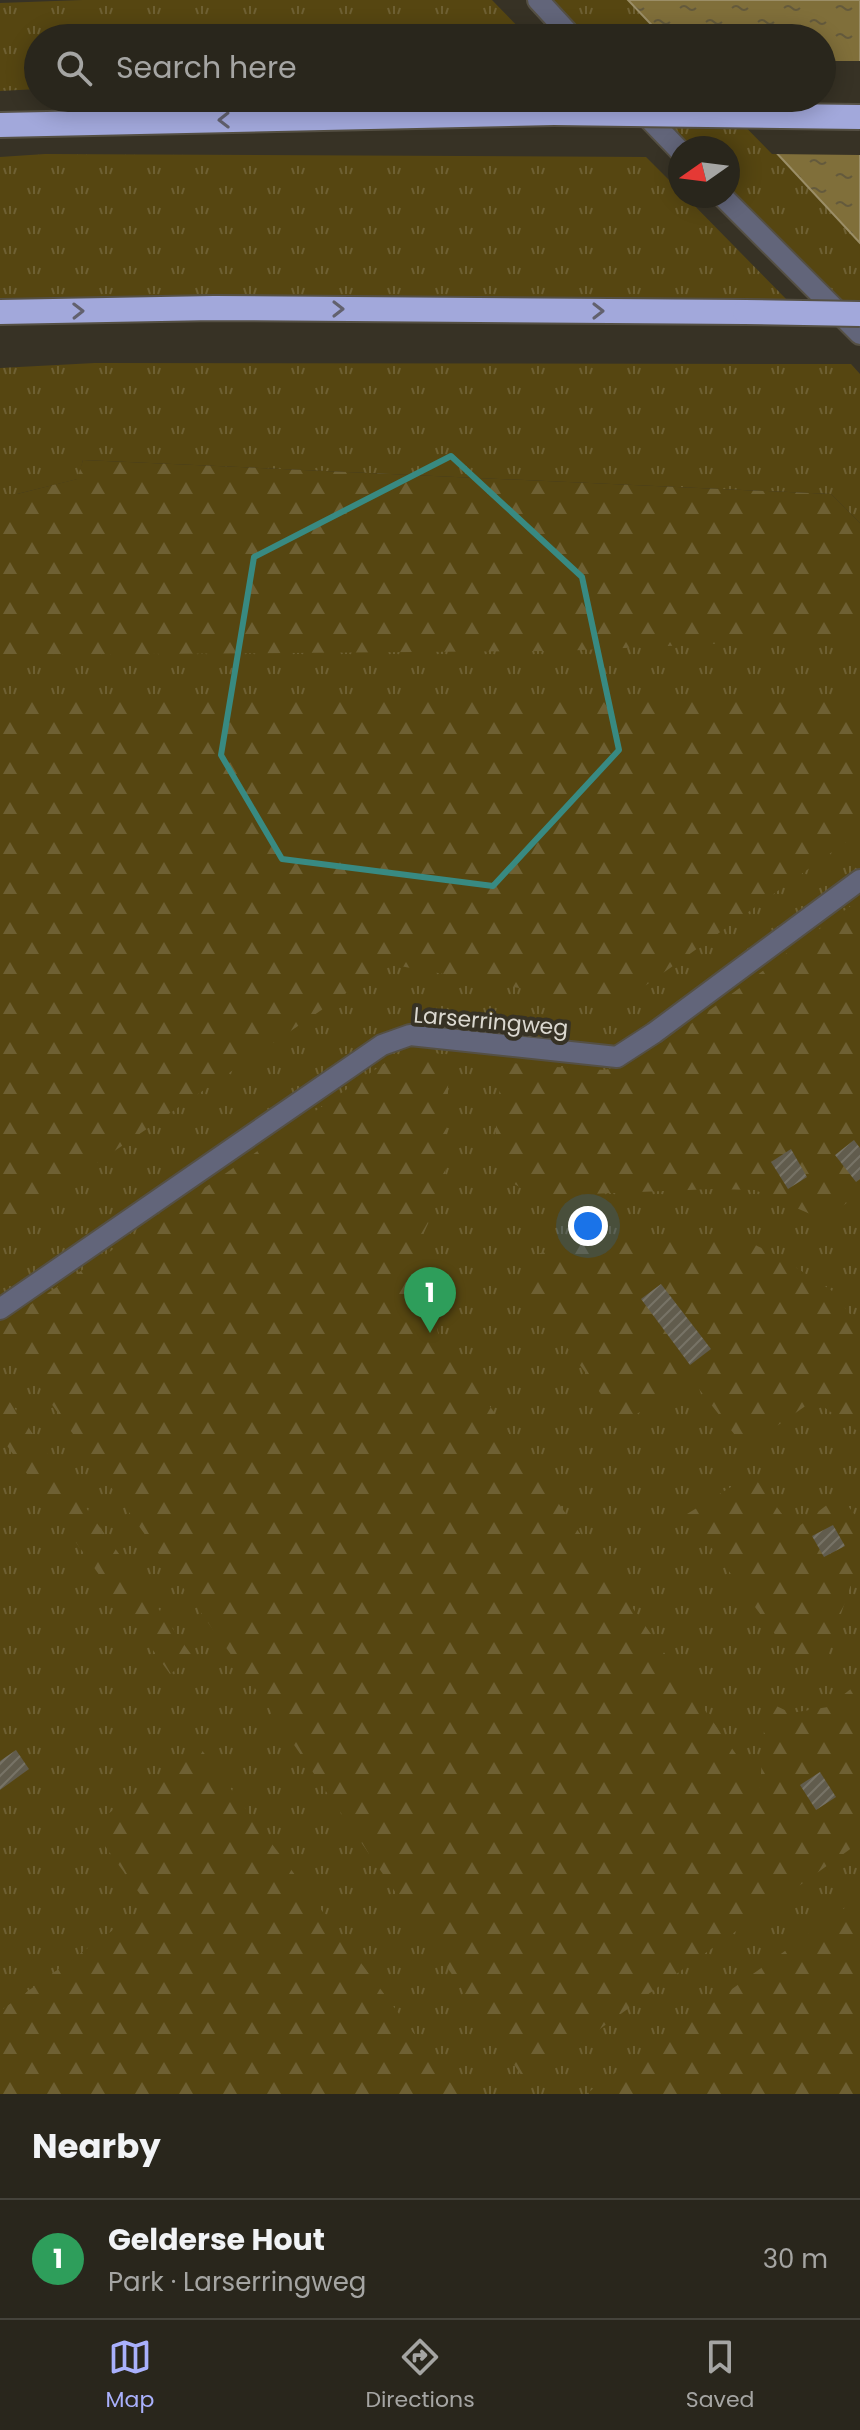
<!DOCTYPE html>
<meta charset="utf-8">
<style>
:root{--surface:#29261c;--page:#353229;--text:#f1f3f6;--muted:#a5a5a3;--line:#45433b;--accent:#a9b0fc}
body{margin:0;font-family:Poppins,sans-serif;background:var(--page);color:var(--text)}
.compass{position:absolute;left:668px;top:136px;width:72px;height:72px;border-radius:50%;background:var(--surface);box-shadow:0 4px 20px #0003;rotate:256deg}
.you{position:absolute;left:588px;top:1226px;width:28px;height:28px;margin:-20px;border:6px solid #fff;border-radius:50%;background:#1a73e8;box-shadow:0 0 0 12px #1a73e833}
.badge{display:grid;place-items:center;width:52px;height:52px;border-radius:50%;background:var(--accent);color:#fff;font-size:26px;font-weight:700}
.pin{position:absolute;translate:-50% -66px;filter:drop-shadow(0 2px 4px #0008)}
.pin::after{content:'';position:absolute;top:42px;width:28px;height:24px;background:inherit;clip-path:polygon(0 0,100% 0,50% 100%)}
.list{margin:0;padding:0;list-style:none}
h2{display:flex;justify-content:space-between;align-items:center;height:104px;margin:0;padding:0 32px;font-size:34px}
h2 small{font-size:26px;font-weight:400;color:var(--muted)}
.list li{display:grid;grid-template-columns:52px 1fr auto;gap:24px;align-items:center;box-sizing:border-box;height:120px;padding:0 32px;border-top:2px solid var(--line)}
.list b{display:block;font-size:30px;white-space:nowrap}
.list p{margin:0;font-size:26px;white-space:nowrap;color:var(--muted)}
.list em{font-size:26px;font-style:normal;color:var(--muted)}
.icon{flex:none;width:44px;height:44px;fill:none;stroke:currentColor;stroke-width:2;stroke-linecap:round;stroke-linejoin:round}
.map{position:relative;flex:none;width:860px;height:2094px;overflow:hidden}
.search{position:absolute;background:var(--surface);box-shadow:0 4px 20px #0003;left:24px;right:24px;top:24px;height:88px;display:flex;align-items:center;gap:20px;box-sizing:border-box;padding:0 28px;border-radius:44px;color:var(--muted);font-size:30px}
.sheet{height:224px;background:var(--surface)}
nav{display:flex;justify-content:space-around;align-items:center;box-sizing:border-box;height:112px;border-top:2px solid var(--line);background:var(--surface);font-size:22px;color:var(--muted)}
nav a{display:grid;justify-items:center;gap:4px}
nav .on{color:var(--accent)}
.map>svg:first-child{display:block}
</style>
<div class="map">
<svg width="860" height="2094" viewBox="0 0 860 2094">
<defs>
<pattern id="grass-tufts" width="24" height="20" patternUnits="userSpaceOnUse" patternTransform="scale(2)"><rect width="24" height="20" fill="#564611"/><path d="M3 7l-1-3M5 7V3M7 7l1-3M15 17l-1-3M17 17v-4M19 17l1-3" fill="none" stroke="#6e6033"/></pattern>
<pattern id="forest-firs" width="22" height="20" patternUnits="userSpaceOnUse" patternTransform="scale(2)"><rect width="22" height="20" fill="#564611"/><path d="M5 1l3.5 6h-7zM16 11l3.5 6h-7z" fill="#6e6033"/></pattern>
<pattern id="water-ripples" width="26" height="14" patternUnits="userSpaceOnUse" patternTransform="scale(2)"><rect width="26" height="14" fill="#806f3a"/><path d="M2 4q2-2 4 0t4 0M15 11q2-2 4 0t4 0" fill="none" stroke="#645a3c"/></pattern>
<pattern id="building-hatch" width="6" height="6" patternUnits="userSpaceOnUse" patternTransform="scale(2)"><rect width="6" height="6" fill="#615c4d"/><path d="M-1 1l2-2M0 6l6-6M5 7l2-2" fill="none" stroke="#777366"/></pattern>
</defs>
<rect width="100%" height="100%" fill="#373225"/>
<g fill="url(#grass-tufts)">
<polygon points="83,0 492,0 529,38 38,38 38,89 0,91 0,3"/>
<polygon points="544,0 628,0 664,38 581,38"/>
<polygon points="640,98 721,98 772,148 860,243 860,324 728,189 728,148 689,148"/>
<polygon points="45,154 646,157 680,191 680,196 685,196 788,301 90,302 0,306 0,157"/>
<polygon points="95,363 851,364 860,374 860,523 831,494 83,460 78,479 17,494 0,494 0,368"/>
<polygon points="860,570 860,2094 0,2094 0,572"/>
</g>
<g fill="url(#forest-firs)">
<polygon points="83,460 831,494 860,523 860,637 560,651 0,655 0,494 17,494 77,479"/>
<polygon points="243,697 860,698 860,832 617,1006 389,964 0,1229 0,699"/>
<path d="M860 899V1193L824 1220 755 1190 713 1189 541 1196C529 1191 511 1185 503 1175 488 1153 501 1088 503 1062L540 1066 605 1070 632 1062 684 1029Z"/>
<polygon points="426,1051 449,1056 445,1186 418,1246 438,1333 760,1788 766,1701 791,1713 828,1707 852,1688 860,1692 860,1842 526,2082 257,1691 0,1332 0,1325 187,1200 389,1060"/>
<polygon points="741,1238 778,1256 831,1290 860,1327 860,1433 814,1400 747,1447 738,1439 692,1380 622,1423 529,1295 526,1274 535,1255 568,1244"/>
<polygon points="0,1388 193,1657 170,1674 0,1436"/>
<path d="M752 1474 794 1530 840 1495 860 1522V1558L826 1658C805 1663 801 1662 785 1648L687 1514Z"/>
<polygon points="198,1745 459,2094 0,2094 0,2011 148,1905 91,1827"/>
<polygon points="860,1897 860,2094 586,2094"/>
</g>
<polygon fill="url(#water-ripples)" stroke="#9b8e67" stroke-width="2" points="628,0 860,0 860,243 772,148 822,98 822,38 664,38"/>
<polygon fill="#373225" points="822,61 860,61 860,155 772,154 717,98 822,98"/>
<g fill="url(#building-hatch)">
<polygon points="854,1140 860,1148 860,1179 856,1182 835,1155"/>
<polygon points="791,1149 807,1177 788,1189 771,1162"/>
<polygon points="661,1284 711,1349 690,1365 641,1299"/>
<polygon points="833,1525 845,1546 824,1557 812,1536"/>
<polygon points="16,1750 29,1769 0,1790 0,1761"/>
<polygon points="820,1772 836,1797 816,1810 800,1785"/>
</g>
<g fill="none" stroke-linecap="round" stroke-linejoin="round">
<defs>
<g id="minor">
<polyline points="538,0 573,38"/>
<polyline points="629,98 680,151"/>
<polyline points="722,196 860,334"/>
<polyline points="0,1309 382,1045 410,1035 617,1057 654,1033 860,880"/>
</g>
<g id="motorway">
<polyline points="0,125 554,113"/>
<polyline points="0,312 214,308 745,312"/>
</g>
</defs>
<use href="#minor" stroke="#555044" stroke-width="24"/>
<use href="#motorway" stroke="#555044" stroke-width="28"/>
<use href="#minor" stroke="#62657a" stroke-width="20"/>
<use href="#motorway" stroke="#a2a8db" stroke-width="24"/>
<defs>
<g id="motorway-bridge">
<polyline points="554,113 860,117"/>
<polyline points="745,312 860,314"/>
</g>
</defs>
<use href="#motorway-bridge" stroke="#555044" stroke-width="28" stroke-linecap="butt"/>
<use href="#motorway-bridge" stroke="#a2a8db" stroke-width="24"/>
</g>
<defs><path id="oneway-chevron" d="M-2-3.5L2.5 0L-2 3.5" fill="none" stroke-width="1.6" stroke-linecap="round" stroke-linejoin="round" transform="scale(2)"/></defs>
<g stroke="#62616e">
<use href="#oneway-chevron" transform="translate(224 120) rotate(179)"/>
<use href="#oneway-chevron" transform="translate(338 309)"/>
<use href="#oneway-chevron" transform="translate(78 311) rotate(-1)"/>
<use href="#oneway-chevron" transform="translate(598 311)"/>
</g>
<path fill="none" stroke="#388a82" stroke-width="6" stroke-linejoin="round" d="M451 456 582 577 619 750 493 886 282 859 221 755 254 557Z"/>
<g text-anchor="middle" stroke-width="8" stroke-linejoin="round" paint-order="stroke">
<g font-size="22" fill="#dbd8d0" stroke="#373225">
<text transform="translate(491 1021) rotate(5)" y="8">Larserringweg</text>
</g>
</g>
</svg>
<svg class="compass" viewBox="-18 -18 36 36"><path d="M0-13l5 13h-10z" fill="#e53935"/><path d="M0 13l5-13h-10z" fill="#a5a5a3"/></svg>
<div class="you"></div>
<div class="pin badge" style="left:430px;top:1333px;background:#2e9e5b">1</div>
<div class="search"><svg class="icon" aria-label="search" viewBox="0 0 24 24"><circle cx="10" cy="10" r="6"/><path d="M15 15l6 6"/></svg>Search here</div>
</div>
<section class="sheet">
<h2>Nearby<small></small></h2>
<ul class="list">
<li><span class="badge" style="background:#2e9e5b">1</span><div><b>Gelderse Hout</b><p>Park · Larserringweg</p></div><em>30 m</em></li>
</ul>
</section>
<nav>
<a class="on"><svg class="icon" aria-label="map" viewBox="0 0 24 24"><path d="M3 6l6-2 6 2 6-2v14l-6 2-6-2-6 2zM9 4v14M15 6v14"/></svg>Map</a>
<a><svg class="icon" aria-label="directions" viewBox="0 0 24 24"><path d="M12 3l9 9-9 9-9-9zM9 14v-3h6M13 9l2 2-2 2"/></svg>Directions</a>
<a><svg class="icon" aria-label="saved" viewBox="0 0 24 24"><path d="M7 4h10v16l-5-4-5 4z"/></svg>Saved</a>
</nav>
